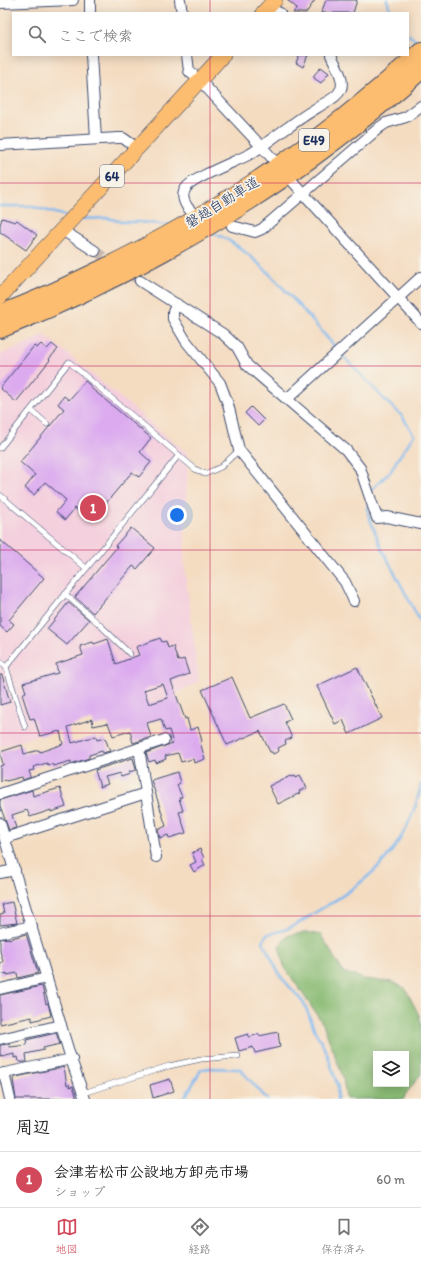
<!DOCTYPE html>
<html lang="ja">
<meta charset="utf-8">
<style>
:root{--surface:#fff;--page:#f2f2f2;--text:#222;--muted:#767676;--line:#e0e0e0;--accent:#d1495b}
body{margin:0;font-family:Itim,"Klee One",sans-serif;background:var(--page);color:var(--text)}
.controls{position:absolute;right:12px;bottom:12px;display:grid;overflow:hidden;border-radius:0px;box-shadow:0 2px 10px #0003}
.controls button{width:36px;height:36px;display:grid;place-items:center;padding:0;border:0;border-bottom:1px solid var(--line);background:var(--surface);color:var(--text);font:20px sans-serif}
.you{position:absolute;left:177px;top:515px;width:14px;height:14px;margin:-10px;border:3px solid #fff;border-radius:50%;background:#1a73e8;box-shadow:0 0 0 6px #1a73e833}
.badge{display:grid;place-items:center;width:26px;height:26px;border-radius:50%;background:var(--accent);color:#fff;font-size:13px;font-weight:700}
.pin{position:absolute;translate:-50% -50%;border:2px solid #fff;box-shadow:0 1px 4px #0006}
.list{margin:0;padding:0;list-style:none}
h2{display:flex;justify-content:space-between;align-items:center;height:52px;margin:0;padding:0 16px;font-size:17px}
h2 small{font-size:13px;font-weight:400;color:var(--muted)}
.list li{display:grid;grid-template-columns:26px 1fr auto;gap:12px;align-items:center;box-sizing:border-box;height:56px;padding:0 16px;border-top:1px solid var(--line)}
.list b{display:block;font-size:15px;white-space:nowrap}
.list p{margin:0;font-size:13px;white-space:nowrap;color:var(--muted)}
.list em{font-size:13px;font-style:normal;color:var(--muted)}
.icon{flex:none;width:22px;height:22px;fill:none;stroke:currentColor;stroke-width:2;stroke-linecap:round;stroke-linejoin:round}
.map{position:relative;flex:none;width:421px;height:1099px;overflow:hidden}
.search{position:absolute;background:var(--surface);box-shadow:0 2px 10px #0003;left:12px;right:12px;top:12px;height:44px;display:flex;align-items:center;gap:10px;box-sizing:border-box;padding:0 14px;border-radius:0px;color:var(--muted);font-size:15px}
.sheet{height:108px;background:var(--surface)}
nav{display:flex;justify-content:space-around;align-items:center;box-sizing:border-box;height:56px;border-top:1px solid var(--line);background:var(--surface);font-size:11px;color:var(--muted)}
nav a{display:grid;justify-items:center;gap:2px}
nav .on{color:var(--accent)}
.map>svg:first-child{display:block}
</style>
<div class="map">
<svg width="421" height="1099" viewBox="0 0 421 1099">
<rect width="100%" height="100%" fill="#f7f3e8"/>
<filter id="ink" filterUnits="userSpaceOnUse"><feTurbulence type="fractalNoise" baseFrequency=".025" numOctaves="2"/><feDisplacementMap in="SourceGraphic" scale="8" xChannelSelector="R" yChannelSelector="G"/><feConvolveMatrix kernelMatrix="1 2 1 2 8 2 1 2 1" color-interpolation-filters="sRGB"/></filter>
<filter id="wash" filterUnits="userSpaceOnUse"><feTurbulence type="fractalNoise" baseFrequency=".012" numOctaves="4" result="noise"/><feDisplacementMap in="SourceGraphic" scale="16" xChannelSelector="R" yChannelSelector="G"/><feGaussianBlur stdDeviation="0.9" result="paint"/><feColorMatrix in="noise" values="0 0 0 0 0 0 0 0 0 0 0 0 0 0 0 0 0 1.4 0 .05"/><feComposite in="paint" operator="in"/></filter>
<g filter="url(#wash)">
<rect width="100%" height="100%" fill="#f4dcc1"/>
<polygon fill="#f4cfdd" points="45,335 188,454 184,563 199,681 172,696 0,747 0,355"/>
<path fill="#8abb74" stroke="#527569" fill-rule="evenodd" d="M306 932 321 935 343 972 364 979 392 982 405 988 419 1015 421 1023V1074L405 1095 404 1099H346L343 1077 323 1024 284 966 279 946 287 936ZM376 1054H406V1084H376Z"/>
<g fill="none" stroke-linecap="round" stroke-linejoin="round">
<g stroke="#7eb8ef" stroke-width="2.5">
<polyline points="387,0 391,13"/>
<polyline points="408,34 421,45"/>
<polyline points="0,206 30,206 66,216"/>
<polyline points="79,219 108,218 122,222 139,222 171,225"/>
<path d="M211 233C249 241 310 319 337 349"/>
<polyline points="340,353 386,401 402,416 414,435 397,460 391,471 370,491"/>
<polyline points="368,504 368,514 381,547 421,623"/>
<polyline points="184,1099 201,1070 208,1068 240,1069 267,1099"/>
<path d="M337 1099 338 1087 327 1053 315 1031 304 1003 281 977 263 942 266 935C272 933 278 932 284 930 297 926 309 916 321 909 373 879 408 846 421 785"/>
</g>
</g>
<g id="blocks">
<g fill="#dcabef" fill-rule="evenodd">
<polygon points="287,0 315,0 306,13 293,13 297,8"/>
<polygon points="326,0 357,0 353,13 321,13"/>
<polygon points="299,55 308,55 303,67 296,63"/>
<polygon points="321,67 329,73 321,83 314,78 314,75"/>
<polygon points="2,218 15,222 17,220 37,235 26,250 0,232 0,225"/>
<polygon points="41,344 47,349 52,344 58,349 49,359 50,360 16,402 0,388 34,346 37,348"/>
<polygon points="85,381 92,387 91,388 151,438 140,452 151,462 139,477 132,472 91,521 75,508 65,520 56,512 66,500 45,482 34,495 25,488 35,475 20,462 64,409 58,404 64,396 69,400"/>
<polygon points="251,407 264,420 258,426 245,413"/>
<polygon points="131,528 155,548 137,569 133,566 93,613 75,597 117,547 115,546"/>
<polygon points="0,540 44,578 9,620 14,624 7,632 0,626"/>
<polygon points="68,603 69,603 89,620 67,645 47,629"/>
<path d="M160 638 162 642 166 641 168 648 173 646 178 661 184 659 189 674 171 681 185 719 187 718 190 730 198 727 202 741 200 742 205 759 194 763 193 759 181 762 178 753 165 756 166 759 156 763 155 760 149 762 146 753 173 743 169 730 165 731 161 719 147 723 151 737 133 743 130 731 113 736 108 723 93 726 92 719 68 727 72 743 96 736 97 740 105 738 110 751 103 753 102 751 89 755V758L71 764V761L53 766 52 764 48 765 47 763 33 767 34 770 29 771 31 777 23 780 22 777 6 781 5 779 0 781V766L3 765 0 752 22 745 24 754 39 750 40 752 63 744 60 731 40 736 34 718 30 719 22 694 26 692 23 683 58 673 56 664 83 655 80 646 93 642 94 644 108 639 116 664 139 655 136 647ZM163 684 168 698 149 704 144 690Z"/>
<polygon points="357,667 382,718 349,734 343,720 335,724 317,686"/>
<polygon points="0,675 2,675 10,702 0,705"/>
<polygon points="232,677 250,718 284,704 291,719 285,722 292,738 285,741 286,744 278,748 279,751 273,754 272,752 270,752 260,731 227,745 202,690"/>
<polygon points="133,758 136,770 129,772 130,774 121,777 120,773 105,777 108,784 100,787 95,770"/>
<polygon points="177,772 180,783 177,785 182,797 179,798 183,811 179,812 186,833 169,838 168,835 160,838 158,830 166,826 151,780"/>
<polygon points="291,775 292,776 295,775 296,777 300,775 307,788 299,791 300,793 278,804 269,786"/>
<polygon points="60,788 66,807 51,812 51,810 30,817 27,810 12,815 16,828 9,830 0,806 0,800 32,790 33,796"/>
<polygon points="200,849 204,858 202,859 205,865 194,872 190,865 196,862 192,853"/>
<polygon points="12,902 17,923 0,925 0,915 4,914 2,904"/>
<polygon points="26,934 38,973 18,978 17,973 7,975 7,973 0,975 0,963 3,962 0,951 0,939 9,938 9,939"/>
<polygon points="42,986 46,1004 48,1003 51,1016 32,1021 32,1017 0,1024 0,995"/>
<polygon points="278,1032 280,1047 255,1053 253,1047 239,1051 235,1038 248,1034 249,1037 259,1034 259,1036"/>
<polygon points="56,1033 60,1044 43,1048 44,1050 26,1054 27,1062 19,1062 18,1057 14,1058 14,1054 2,1057 2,1055 0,1056 0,1045 9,1044 10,1047 27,1045 26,1040"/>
<polygon points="64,1067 67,1085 69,1084 70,1087 73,1086 77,1099 16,1099 13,1079 16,1077"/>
<polygon points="170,1079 174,1091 153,1098 150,1085"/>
</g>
</g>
</g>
<g filter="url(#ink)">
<use href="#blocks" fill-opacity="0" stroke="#3c496d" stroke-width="1"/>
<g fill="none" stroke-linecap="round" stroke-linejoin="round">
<polyline stroke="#c9b9ad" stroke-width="10" stroke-dasharray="10 5" stroke-linecap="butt" points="95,251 140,281"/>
<defs>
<g id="lane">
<polyline points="31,410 47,424"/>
<polyline points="0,448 69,362 195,469 205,474 221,467 239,450"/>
<polyline points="0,495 86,568"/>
<polyline points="65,594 98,623 130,654"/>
<polyline points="0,662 6,667 25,727"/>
<polyline points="6,667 179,455"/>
<polyline points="83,1093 169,1066 201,1059 238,1056"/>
</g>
<g id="street">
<polyline points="180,0 182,13"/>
<polyline points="0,3 73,0"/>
<polyline points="268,8 280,13"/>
<polyline points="90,13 90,0"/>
<polyline points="91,55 96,139"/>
<polyline points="187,55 189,71 205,86 273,159"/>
<polyline points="0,145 118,138 123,138 137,148"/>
<polyline points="293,182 421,323"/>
<path d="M192 212C185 206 180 196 186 188 192 178 237 161 250 154 264 146 276 135 290 126 300 118 312 111 323 104 329 101 338 96 341 89 345 79 335 64 331 55"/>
<polyline points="232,226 255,232 262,229 380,127 386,123 406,117 421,106"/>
<polyline points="62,230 95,251"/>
<polyline points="140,281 223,334 237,347 247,365 346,450 360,468 377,518 387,517 421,524"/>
<polyline points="177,304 173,312 173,319 186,341 220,383 228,404 239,450 345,582 354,601"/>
<polyline points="287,399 421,277"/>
<polyline points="139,748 156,857"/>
<polyline points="0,794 164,740"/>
<polyline points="0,823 72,1062 85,1099"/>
<polyline points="5,838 146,793"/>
<polyline points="0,873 15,870"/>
<polyline points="0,933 32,926"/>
<polyline points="0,989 47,978"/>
<polyline points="0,1039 61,1025"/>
<polyline points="4,1073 10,1099"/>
<polyline points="0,1074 72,1059"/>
</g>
<g id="primary">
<polyline points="263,13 275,0"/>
<polyline points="0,297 223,55"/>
</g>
<g id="highway">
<path d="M0 314C32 303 63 288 94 273 183 231 266 179 343 118 369 97 396 75 421 51"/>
<path d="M0 329C157 266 295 182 421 70"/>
</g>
</defs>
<use href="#lane" stroke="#3c496d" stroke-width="6"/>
<use href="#street" stroke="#3c496d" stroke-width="12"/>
<use href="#primary" stroke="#3c496d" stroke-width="16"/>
<use href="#highway" stroke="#3c496d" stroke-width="20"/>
<use href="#lane" stroke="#fff" stroke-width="5"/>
<use href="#street" stroke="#fff" stroke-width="10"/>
<use href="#primary" stroke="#fcbd6f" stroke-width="15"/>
<use href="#highway" stroke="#fcbd6f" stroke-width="18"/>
</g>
</g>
<path fill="none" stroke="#c2185b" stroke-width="1" stroke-opacity="0.55" d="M210 0V13M210 55V1099M0 183H421M0 366H421M0 550H421M0 733H421M0 916H421"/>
<g text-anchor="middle" stroke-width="3.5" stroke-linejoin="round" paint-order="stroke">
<g fill="#f7f3e8" stroke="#5d6a87" stroke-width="1">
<rect x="299" y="129" width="30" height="22" rx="3"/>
<rect x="100" y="165" width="24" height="22" rx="3"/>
</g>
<g font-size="13" font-weight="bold" fill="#1b2f5e">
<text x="314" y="145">E49</text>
<text x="112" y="181">64</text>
</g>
<g font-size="14" fill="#1b2f5e" stroke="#f7f3e8">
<text transform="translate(222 202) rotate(-32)" y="5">磐越自動車道</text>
</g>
</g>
</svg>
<div class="controls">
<button><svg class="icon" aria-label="layers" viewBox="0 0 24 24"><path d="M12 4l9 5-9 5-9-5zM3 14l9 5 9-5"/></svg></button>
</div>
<div class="you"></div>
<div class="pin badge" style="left:93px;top:508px">1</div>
<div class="search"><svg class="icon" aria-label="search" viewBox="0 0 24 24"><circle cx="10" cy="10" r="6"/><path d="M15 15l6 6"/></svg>ここで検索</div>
</div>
<section class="sheet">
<h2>周辺<small></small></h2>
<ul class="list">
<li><span class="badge">1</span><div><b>会津若松市公設地方卸売市場</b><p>ショップ</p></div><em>60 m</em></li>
</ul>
</section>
<nav>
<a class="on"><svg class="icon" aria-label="map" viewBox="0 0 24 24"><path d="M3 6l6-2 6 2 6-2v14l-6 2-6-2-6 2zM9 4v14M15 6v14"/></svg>地図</a>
<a><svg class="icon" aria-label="directions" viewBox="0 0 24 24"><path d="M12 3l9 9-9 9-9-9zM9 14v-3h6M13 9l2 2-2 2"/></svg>経路</a>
<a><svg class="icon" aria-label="saved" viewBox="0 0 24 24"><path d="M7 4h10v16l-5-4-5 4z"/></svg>保存済み</a>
</nav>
